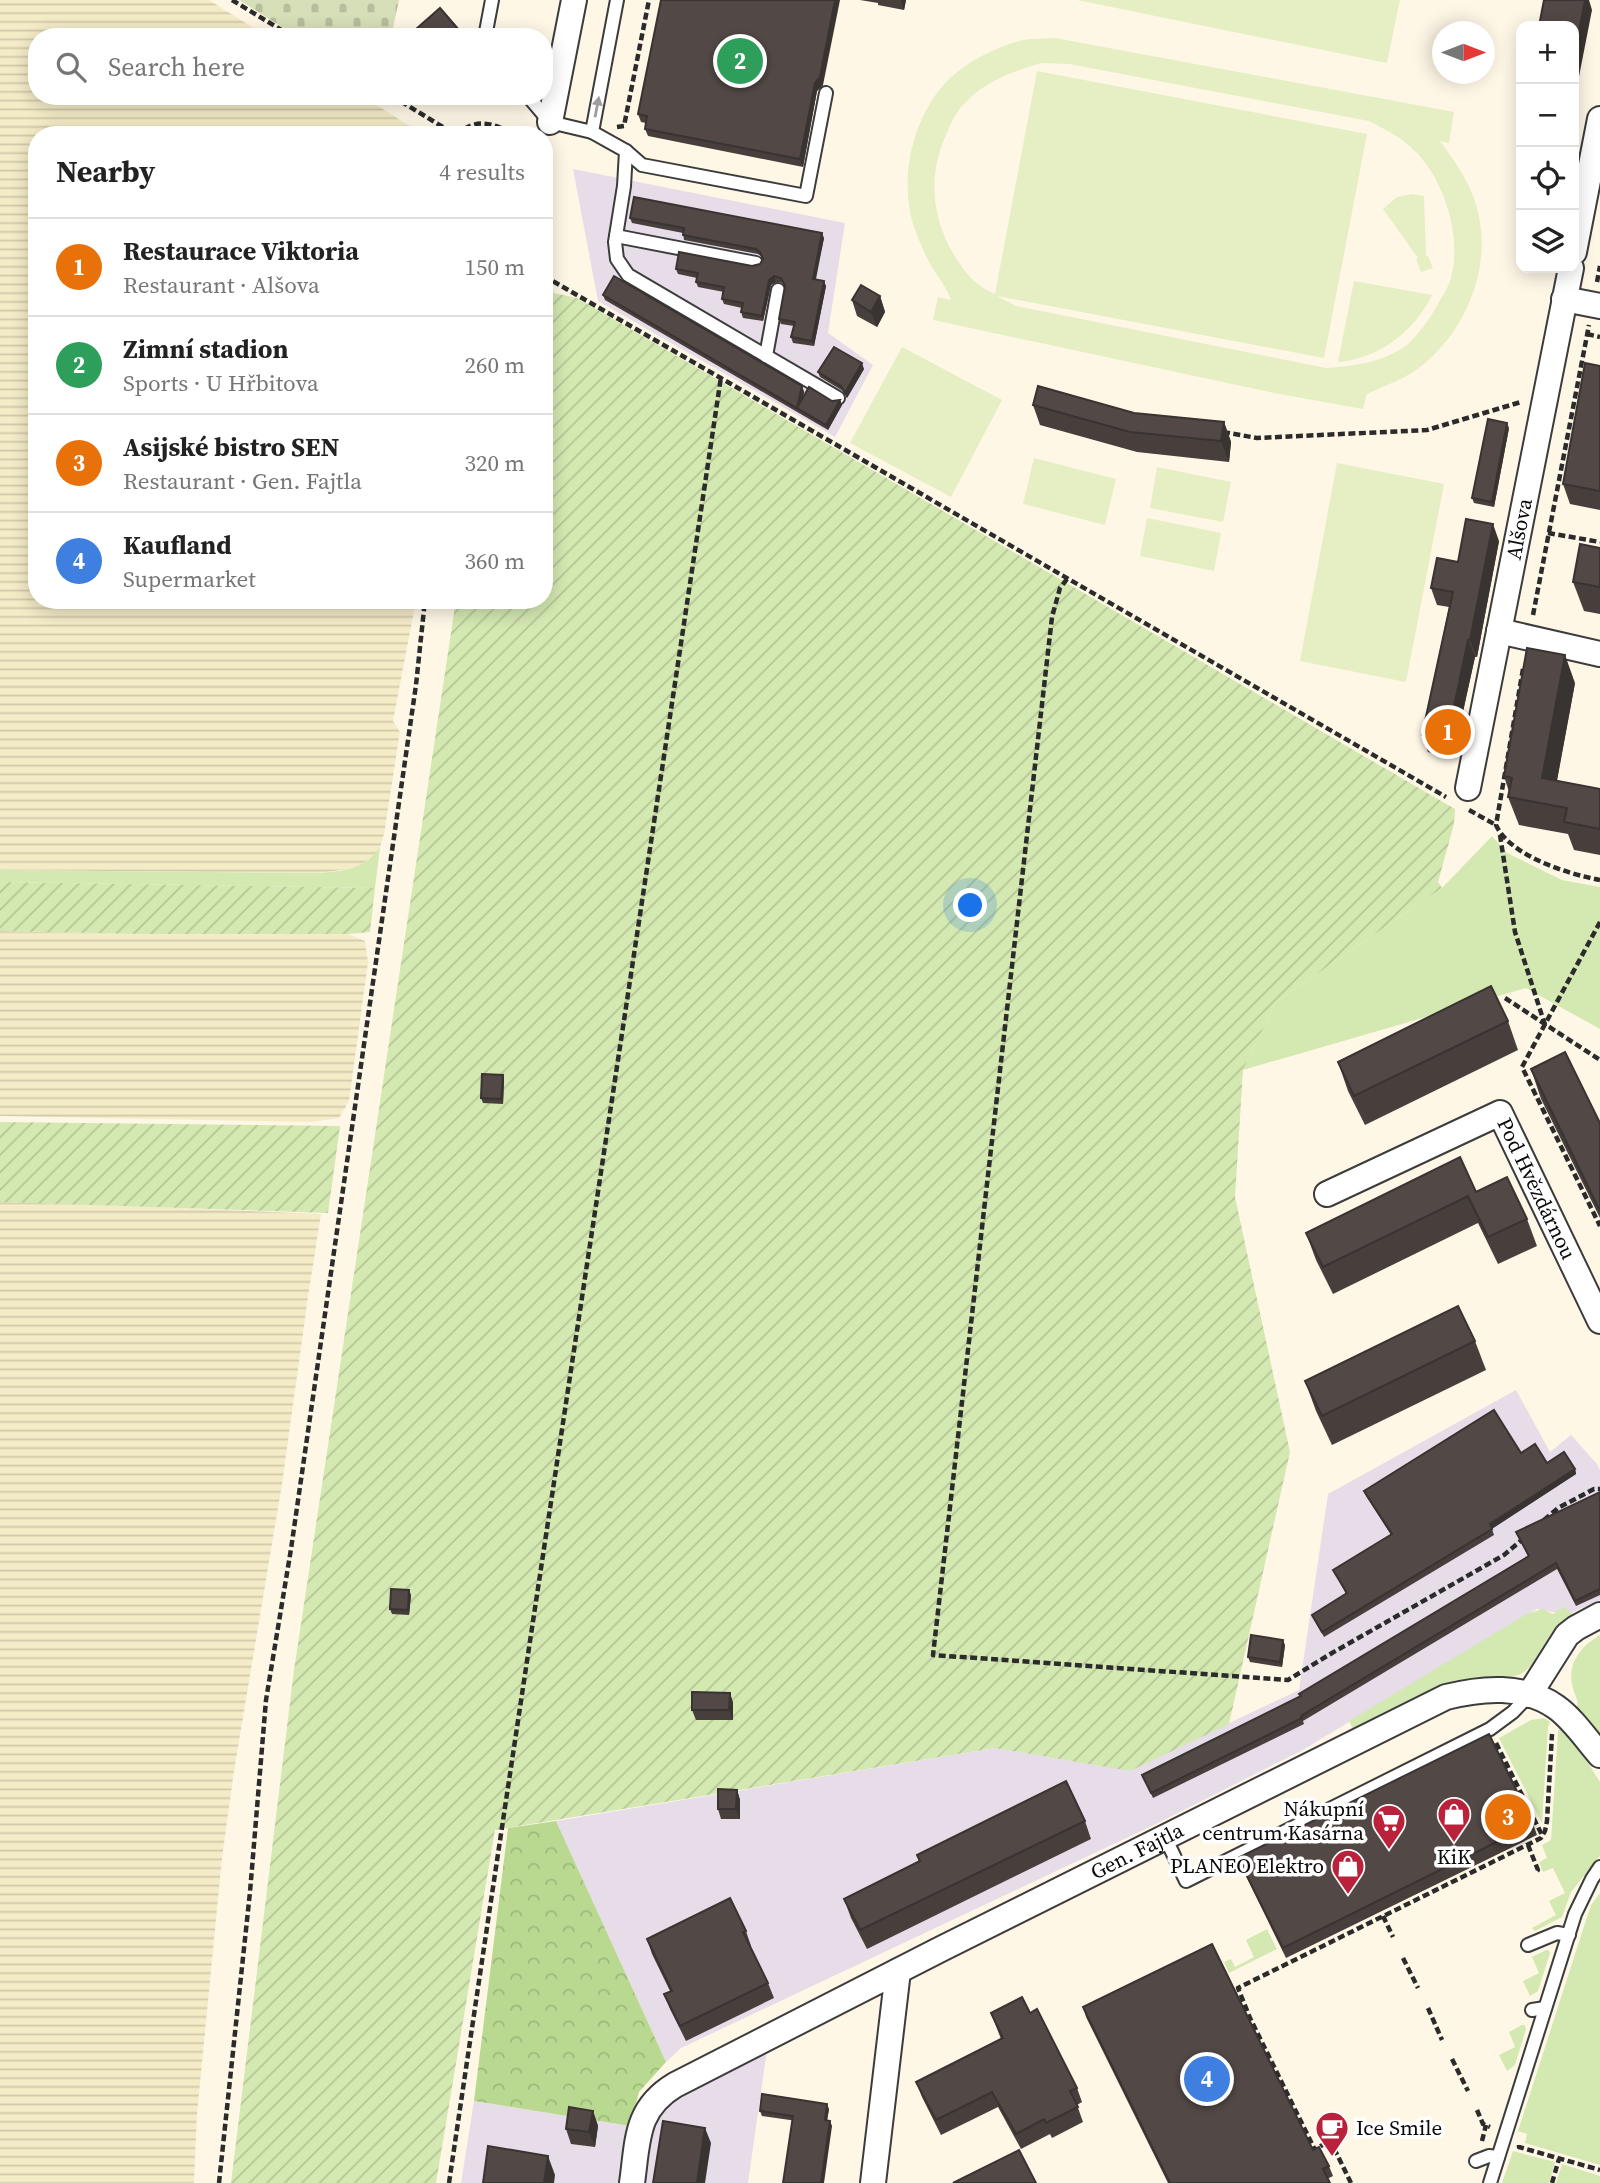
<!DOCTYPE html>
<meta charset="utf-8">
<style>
:root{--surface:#fff;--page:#f2f2f2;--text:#222;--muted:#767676;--line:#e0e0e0;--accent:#2563eb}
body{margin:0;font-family:"Source Serif 4",serif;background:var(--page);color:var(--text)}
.controls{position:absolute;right:21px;top:21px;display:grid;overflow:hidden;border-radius:14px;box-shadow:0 4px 18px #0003}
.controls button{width:63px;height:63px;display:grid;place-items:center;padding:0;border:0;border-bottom:2px solid var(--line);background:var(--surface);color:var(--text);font:35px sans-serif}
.compass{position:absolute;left:1432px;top:21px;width:63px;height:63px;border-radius:50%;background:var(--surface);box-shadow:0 4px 18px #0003;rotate:90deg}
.you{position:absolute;left:971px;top:906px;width:24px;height:24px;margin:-18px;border:5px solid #fff;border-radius:50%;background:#1a73e8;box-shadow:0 0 0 10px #1a73e833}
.badge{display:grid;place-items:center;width:46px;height:46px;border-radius:50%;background:var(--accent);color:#fff;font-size:23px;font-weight:700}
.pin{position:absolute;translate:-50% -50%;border:4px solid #fff;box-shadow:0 2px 7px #0006}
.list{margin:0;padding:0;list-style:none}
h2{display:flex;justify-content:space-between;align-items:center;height:91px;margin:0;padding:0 28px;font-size:30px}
h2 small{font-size:23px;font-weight:400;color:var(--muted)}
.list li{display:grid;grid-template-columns:46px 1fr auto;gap:21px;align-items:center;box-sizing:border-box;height:98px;padding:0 28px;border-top:2px solid var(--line)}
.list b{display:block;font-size:26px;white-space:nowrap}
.list p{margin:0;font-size:23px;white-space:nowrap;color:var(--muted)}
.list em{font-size:23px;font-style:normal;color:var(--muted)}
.icon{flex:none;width:38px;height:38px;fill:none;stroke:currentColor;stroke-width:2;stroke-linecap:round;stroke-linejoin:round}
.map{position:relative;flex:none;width:1600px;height:2183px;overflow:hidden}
.search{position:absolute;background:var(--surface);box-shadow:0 4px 18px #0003;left:28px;top:28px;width:525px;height:77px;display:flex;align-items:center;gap:18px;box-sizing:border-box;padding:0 24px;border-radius:28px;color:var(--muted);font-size:26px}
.panel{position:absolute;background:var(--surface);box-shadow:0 4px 18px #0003;left:28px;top:126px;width:525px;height:483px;border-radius:28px}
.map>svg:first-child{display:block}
</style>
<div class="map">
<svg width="1600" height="2183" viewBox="0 0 1600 2183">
<defs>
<pattern id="farmland-rules" width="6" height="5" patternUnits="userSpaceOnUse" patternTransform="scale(1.75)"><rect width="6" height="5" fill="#f4ebc7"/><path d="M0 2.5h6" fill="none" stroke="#d0c8aa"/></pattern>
<pattern id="forest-crowns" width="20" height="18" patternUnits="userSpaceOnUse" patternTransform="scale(1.75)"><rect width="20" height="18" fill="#b9d990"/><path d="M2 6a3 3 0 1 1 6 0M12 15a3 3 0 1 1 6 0" fill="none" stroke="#9eb97b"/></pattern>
<pattern id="cemetery-stones" width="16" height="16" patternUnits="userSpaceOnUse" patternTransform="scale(1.75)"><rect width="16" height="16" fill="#d7dfb9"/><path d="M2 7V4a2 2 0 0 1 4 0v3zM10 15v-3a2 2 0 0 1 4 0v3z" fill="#b7be9e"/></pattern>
<pattern id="garden-furrows" width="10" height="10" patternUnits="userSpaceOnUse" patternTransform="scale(1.75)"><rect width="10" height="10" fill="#d4e8b1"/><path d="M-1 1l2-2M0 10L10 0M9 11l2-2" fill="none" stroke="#b5c697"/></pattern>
</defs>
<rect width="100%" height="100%" fill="#fff7e6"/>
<g fill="#e6dde9">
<polygon points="573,169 845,223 828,333 873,365 835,437 598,301"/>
<polygon points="1516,1390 1550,1452 1571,1435 1597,1464 1600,1470 1600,1600 1567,1615 1537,1609 1301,1751 1154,1825 681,2048 666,2062 556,1821 995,1748 1130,1770 1299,1690 1328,1494"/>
<polygon points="767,2050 748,2183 461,2183 474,2101 630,2126"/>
</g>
<g fill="url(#farmland-rules)">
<polygon points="0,0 209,0 268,37 37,37 37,96 362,96 424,135 37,135 37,600 416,600 393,721 400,732 384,834 380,847 375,855 356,868 318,873 0,870"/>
<polygon points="0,931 138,934 348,934 365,941 368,962 349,1101 339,1118 311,1122 0,1116"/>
<polygon points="0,1202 80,1204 321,1214 308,1297 282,1484 234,1771 222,1858 197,2114 194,2183 0,2183"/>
</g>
<g fill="#d4e8b1">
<polygon points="1492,836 1507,853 1562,880 1600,887 1600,1029 1526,988 1243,1070 1276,1002 1442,888"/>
<path d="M380 847 375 888 0 882V870L318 873C343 871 365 870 380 847Z"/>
<path d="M1564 1607 1574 1615C1566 1620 1559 1625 1552 1633 1541 1647 1536 1668 1518 1675 1501 1681 1475 1677 1456 1680L1353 1729 1349 1721 1527 1614 1542 1609 1553 1614Z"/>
<path d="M1600 1635V1736L1576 1710C1580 1701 1575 1697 1573 1688 1566 1664 1581 1646 1600 1635Z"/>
<polygon points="1544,1718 1550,1722 1548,1727 1542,1823 1499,1738 1531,1720"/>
<polygon points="1561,1728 1581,1752 1600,1782 1600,1856 1571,1892 1562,1917 1535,1931 1532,1928 1556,1915 1549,1901 1565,1893 1553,1868 1543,1872 1539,1862 1547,1858 1542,1845 1551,1840 1558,1731"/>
<polygon points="1600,1893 1600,2165 1525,2143 1527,2134 1518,2131 1587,1917 1591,1905"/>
<polygon points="1267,1929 1277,1949 1229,1973 1224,1962 1231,1959 1235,1967 1254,1957 1246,1940"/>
<polygon points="1546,1950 1549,1950 1550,1953 1538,1991 1530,1996 1523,1981 1539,1973 1532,1957"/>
<polygon points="1522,2025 1525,2025 1526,2029 1515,2065 1507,2071 1499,2055 1515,2047 1509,2032"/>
<polygon points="1513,2151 1555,2162 1549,2183 1502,2183"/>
<polygon points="1562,2164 1600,2176 1600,2183 1556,2183"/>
</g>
<polygon fill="url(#forest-crowns)" points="556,1821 666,2062 639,2092 630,2126 474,2101 508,1828"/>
<polygon fill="url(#cemetery-stones)" points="239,0 399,0 391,37 298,37"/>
<g fill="url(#garden-furrows)">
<polygon points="544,291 577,298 1455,809 1454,824 1438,882 1442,888 1276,1002 1243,1070 1235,1197 1290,1452 1229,1724 1130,1771 995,1748 495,1830 436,2183 231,2183 294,1670 456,600 544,600"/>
<polygon points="0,882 375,888 370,932 348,934 138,934 0,931"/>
<polygon points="0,1122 340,1126 328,1213 0,1202"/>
</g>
<g fill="#e5efc3" fill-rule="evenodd">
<polygon points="1077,0 1400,0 1387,63"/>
<path d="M1055 38 1454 112 1449 143 1440 141C1453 159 1465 175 1473 196 1496 255 1471 325 1424 364 1408 378 1386 385 1367 394L1363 409 1274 393 933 320 938 297 951 300C946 286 937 276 930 264 924 252 917 237 913 224 899 176 913 116 948 80 968 61 996 47 1023 40 1033 38 1044 39 1055 38ZM1041 63 1069 64 1369 121C1382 128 1395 134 1406 143 1442 171 1463 234 1451 278 1449 286 1443 295 1439 302 1432 316 1415 340 1403 348 1379 363 1353 366 1326 368L1016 306 997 296 1324 358 1367 134 1037 71 995 294C977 287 966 274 956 258 932 220 927 177 946 135 950 125 955 114 962 106 985 81 1009 73 1041 63Z"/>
<polygon points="1413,194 1424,196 1426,256 1428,256 1433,268 1421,272 1416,259 1418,258 1383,209 1397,197"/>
<path d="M1354 281 1432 295C1415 331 1378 359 1338 362Z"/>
<polygon points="902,347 1002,400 951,497 850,443"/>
<polygon points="1034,458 1116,479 1105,525 1023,504"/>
<polygon points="1337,463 1444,484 1406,682 1300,661"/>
<polygon points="1157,467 1231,482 1223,522 1150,508"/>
<polygon points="1147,518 1221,533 1214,571 1140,556"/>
</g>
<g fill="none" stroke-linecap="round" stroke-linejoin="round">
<defs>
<g id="service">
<polyline points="485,37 492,0"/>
<polyline points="528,96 550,122 592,132 617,0"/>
<polyline points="592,132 626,151 624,186 615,242 617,259 628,275 838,398"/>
<polyline points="626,151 642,165 806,196 826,93"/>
<polyline points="616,236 756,263"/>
<polyline points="766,356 778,290"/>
<polyline points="1165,1837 1186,1881 1490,1729 1513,1712 1529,1695"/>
<polyline points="1528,1945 1557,1933 1569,1935"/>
<polyline points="1532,2010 1545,2008"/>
<polyline points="1476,2161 1489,2156 1498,2157"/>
<polyline points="1490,2183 1575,1914 1592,1879 1600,1867"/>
</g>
<g id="minor">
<polyline points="550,122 574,0"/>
<polyline points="1574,252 1600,119"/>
<polyline points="1564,299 1600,306"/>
<polyline points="1499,631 1600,654"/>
<path id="s1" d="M1468 788 1571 268"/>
<path id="s2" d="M1327 1194 1500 1113 1600 1321"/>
<polyline points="1529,1695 1567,1635 1576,1628 1600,1615"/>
<path id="s3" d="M632 2183C638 2141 635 2109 675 2085L941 1949 1446 1697C1482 1688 1523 1684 1556 1707 1573 1719 1586 1739 1600 1755"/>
<polyline points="873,2183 898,1971"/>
</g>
</defs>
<use href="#service" stroke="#3c3c3c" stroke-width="16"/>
<use href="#minor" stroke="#3c3c3c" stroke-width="28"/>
<g stroke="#2b2b2b" stroke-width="4.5" stroke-dasharray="7 3.5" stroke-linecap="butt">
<polyline points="232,0 293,37"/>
<polyline points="392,96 456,135"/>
<polyline points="617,127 624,126 649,0"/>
<path d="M456 135C478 116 493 124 516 135"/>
<polyline points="544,276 1446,797"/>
<polyline points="1597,282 1600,266"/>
<polyline points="1587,334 1600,337"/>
<polyline points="1223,432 1257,438 1427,430 1521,402"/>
<polyline points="1548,533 1600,542"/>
<polyline points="1067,579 1060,588 1052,617 933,1655 1288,1680 1332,1653 1504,1555 1524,1538"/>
<polyline points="1533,615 1589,325"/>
<path d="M1523 669 1496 825C1510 856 1568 874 1600 880"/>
<polyline points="1469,810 1496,825"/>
<polyline points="1500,835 1515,932 1545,1025"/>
<polyline points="1600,922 1522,1067 1600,1226"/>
<polyline points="1505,998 1600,1060"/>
<polyline points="1544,1520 1558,1508 1594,1489 1600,1489"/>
<polyline points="1496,1743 1542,1835"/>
<polyline points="1528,1845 1538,1870 1535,1872"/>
<polyline points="1383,1916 1393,1937"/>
<polyline points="1403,1958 1418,1988"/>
<polyline points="1428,2008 1442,2040"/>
<polyline points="1452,2059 1468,2091"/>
<polyline points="1477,2110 1483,2124 1490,2127"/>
<polyline points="1482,2141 1486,2125"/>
<polyline points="1519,2145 1519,2147 1600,2170"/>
<polyline points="219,2183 250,1892 266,1700 291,1549 416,685 425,600"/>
<path d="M449 2183C538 1581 631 979 721 377"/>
<polyline points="1351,2183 1330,2140 1315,2150 1250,2018 1238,1988 1541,1838 1545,1831 1547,1821 1552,1734"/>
<polyline points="1552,2183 1559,2159"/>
</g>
<use href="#service" stroke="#fff" stroke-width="12"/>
<use href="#minor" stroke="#fff" stroke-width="24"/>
</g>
<g fill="#473f3c">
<polygon points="860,0 906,0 904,10 878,5 878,3"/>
<polygon points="823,85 817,91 803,167 648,136 645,129 646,123 641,122 638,114"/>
<polygon points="630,218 824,238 815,279 826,286 814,346 793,343 791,337 794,326 781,324 779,319 785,287 783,283 776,282 771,285 763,321 743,318 741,312 742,308 724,304 722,299 724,292 698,287 696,282 697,278 678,274 676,269 752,266 760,264 763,259 762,257 758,254 684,240 683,233 632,223"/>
<polygon points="603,295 802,386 804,392 802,400 840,400 842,405 828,430 605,300"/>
<polygon points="880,296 885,312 877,327 857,316 852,300"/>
<polygon points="1600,366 1600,510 1570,504 1563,484"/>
<polygon points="864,369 847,398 843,391 820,377 818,372"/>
<polygon points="1033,405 1134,413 1224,422 1231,442 1229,462 1137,452 1040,425"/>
<polygon points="1509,428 1494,507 1474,503 1472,498"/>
<polygon points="1499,541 1477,657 1475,657 1453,757 1428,752 1422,735 1449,607 1437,605 1431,588 1458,562"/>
<polygon points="1600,548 1600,614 1584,611 1573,582"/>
<polygon points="1575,683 1557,781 1600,789 1600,855 1574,850 1568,834 1519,825 1508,797 1509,792 1504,776"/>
<polygon points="1508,1021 1518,1050 1365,1125 1348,1091 1338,1062"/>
<polygon points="1531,1069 1600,1123 1600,1218 1541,1099"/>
<polygon points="503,1075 504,1080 503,1104 483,1103 481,1098"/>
<polygon points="1476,1192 1527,1219 1537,1246 1498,1264 1478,1223 1333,1294 1316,1260 1306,1233"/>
<polygon points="1475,1341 1486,1370 1332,1445 1316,1411 1305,1381"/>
<polygon points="1521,1453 1547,1463 1575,1469 1576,1474 1492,1529 1494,1535 1324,1637 1312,1615 1346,1594 1333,1570 1391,1535 1366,1496 1364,1491"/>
<polygon points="1600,1492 1600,1595 1576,1606 1557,1569 1303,1721 1304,1724 1153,1798 1142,1775 1300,1697 1528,1556 1516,1532"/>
<polygon points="411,1595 409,1615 392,1614 390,1609"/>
<polygon points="1285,1645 1282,1667 1250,1662 1248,1657"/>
<polygon points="730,1693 733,1703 733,1720 696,1720 692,1710"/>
<polygon points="737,1790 740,1800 740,1819 721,1819 718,1809"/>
<polygon points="1085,1821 1091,1839 867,1949 851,1918 844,1899 919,1862 917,1855"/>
<polygon points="1533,1824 1537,1835 1286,1958 1242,1868 1238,1858"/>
<polygon points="746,1931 751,1946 750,1947 768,1983 774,1998 686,2041 670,2009 664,1994 670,1991 652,1954 647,1939"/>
<polygon points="1083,2007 1313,2150 1329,2166 1333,2176 1327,2179 1330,2183 1168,2183 1086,2017"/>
<polygon points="991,2013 1030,2013 1077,2088 1082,2102 1077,2105 1083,2122 1052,2138 1050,2134 1021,2149 998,2107 941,2135 922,2097 916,2082 1001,2039"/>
<polygon points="829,2109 827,2121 832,2126 762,2116 760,2111"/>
<polygon points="593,2111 598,2126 595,2147 571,2144 566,2129"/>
</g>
<g fill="#393331">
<polygon points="835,0 840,0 823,85 817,91 803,167 800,159 815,83"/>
<polygon points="901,0 906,0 904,10 901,2"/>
<polygon points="1583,0 1589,0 1592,10 1574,102 1574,59"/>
<polygon points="459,30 461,37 451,37"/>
<polygon points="822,233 824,238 815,284 813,279"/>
<polygon points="774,276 776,282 771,285 763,321 762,316 769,280"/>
<polygon points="824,281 826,286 814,346 812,341"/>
<polygon points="880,296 885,312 877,327 871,312"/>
<polygon points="862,363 864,369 847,398 845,393"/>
<polygon points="802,386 804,392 800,409 797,408"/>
<polygon points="840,400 842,405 828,430 826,425"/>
<polygon points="1224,422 1231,442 1229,462 1221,441"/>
<polygon points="1507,423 1509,428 1494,507 1492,502"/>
<polygon points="1493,524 1499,541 1477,657 1470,640"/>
<polygon points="1468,640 1475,657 1453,757 1447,740"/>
<polygon points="1565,655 1575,683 1552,806 1542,778"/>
<polygon points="503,1075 504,1080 503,1104 501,1099"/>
<polygon points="1575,1469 1576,1474 1491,1529 1490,1524"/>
<polygon points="409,1590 411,1595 409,1615 408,1610"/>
<polygon points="1283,1640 1285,1645 1282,1667 1280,1662"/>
<polygon points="730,1693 733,1703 733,1720 729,1710"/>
<polygon points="737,1790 740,1800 740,1819 736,1809"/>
<polygon points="827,2104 829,2109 826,2125 825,2120"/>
<polygon points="593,2111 598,2126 595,2147 589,2132"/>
<polygon points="830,2121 832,2126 824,2183 821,2183"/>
<polygon points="705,2128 711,2143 705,2183 697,2183"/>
<polygon points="548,2156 555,2175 554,2183 544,2183"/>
</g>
<g fill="#524946" stroke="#393331" stroke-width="2">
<polygon points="661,0 835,0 820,77 815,83 800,159 645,129 647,116 638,114"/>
<polygon points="1544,0 1585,0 1574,59 1574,26 1539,26"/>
<polygon points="440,8 459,30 451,37 407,37"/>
<polygon points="1521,117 1521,134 1518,133"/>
<polygon points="634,197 822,233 813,279 824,281 812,341 791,337 795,322 779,319 785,286 781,278 774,276 769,280 762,316 741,312 743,303 722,299 724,287 696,282 698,273 676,269 679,252 752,266 760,264 763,259 760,252 756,249 683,235 684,228 630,218"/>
<polygon points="614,276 802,386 797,408 809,387 832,401 840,400 826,425 603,295"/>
<polygon points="861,285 880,296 871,312 852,300"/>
<polygon points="834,347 862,363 845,393 841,386 818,372"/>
<polygon points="1585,363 1600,366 1600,491 1563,484"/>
<polygon points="1038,386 1134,413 1224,422 1221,441 1130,432 1033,405"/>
<polygon points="1488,419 1507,423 1492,502 1472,498"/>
<polygon points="1466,519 1493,524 1470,640 1468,640 1447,740 1422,735 1453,592 1431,588 1437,558 1458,562"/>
<polygon points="1580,544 1600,548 1600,587 1573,582"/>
<polygon points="1527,648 1565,655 1542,778 1600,789 1600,829 1564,822 1567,808 1508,797 1512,778 1504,776"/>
<polygon points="1491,986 1508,1021 1354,1096 1338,1062"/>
<polygon points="1565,1052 1600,1123 1600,1211 1531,1069"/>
<polygon points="482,1074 503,1075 501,1099 481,1098"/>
<polygon points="1460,1157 1476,1192 1507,1177 1527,1219 1488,1237 1468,1196 1323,1267 1306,1233"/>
<polygon points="1458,1306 1475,1341 1322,1416 1305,1381"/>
<polygon points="1494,1410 1521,1453 1535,1444 1547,1463 1564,1452 1575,1469 1490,1524 1492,1529 1322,1632 1312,1615 1347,1593 1333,1570 1392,1534 1364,1491"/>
<polygon points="1600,1492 1600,1589 1575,1601 1556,1563 1301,1716 1302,1718 1151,1793 1142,1775 1301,1696 1299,1694 1529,1556 1516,1532"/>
<polygon points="391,1589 409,1590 408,1610 390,1609"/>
<polygon points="1251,1635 1283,1640 1280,1662 1248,1657"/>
<polygon points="692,1692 730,1693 729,1710 692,1710"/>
<polygon points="1489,1734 1533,1824 1283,1948 1238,1858"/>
<polygon points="1066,1781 1085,1821 860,1930 844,1899 920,1861 917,1855"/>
<polygon points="718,1789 737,1790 736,1809 718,1809"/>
<polygon points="730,1898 746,1931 743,1932 768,1983 680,2026 664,1994 672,1991 647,1939"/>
<polygon points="1212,1944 1313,2150 1319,2147 1329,2166 1323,2169 1330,2183 1170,2183 1083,2007"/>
<polygon points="1022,1997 1030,2013 1037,2009 1077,2088 1070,2091 1078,2107 1046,2123 1044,2119 1016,2134 992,2092 936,2120 916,2082 1003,2038 991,2013"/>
<polygon points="762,2094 827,2104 825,2120 830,2121 821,2183 783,2183 793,2116 760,2111"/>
<polygon points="569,2107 593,2111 589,2132 566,2129"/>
<polygon points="663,2121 705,2128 697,2183 653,2183"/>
<polygon points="488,2146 548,2156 544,2183 483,2183"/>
<polygon points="1019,2150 1036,2183 953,2183"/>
</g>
<defs><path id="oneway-solid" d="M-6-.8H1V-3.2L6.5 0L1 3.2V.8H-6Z" transform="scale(1.75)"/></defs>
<use fill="#9d9d9d" href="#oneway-solid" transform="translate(597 107) rotate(-79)"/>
<defs>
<symbol id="shop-pin" viewBox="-11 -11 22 30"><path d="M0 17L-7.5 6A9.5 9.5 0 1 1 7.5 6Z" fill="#b9223a" stroke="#fff"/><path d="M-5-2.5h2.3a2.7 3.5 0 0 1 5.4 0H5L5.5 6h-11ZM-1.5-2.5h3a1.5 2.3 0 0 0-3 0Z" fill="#fff"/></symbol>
<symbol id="supermarket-pin" viewBox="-11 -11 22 30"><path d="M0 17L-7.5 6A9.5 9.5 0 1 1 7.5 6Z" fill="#b9223a" stroke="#fff"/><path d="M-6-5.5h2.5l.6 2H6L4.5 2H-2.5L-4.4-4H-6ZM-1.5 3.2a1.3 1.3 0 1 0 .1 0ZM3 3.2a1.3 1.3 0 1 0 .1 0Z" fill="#fff"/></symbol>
<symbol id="cafe-pin" viewBox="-11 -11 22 30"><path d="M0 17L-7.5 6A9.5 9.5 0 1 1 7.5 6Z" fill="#b9223a" stroke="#fff"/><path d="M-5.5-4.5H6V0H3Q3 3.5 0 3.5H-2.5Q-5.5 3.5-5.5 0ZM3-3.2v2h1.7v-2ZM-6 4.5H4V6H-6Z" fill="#fff"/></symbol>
</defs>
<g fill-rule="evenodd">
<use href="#shop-pin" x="1435" y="1795" width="38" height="52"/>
<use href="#supermarket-pin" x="1370" y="1802" width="38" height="52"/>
<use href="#shop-pin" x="1329" y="1847" width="38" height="52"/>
<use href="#cafe-pin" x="1313" y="2109" width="38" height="52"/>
</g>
<g text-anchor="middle" stroke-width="7" stroke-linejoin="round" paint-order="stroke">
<g font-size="21" fill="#090909" stroke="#fff">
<text dy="7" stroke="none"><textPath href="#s1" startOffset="264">Alšova</textPath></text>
<text dy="7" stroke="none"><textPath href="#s2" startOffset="275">Pod Hvězdárnou</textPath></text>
<text dy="7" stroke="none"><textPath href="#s3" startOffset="630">Gen. Fajtla</textPath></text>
</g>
<g font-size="21" fill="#090909" stroke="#fff" text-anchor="end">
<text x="1364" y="1816">Nákupní<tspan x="1364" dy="24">centrum Kasárna</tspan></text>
<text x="1454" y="1864" text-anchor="middle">KiK</text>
<text x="1324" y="1873">PLANEO Elektro</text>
<text x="1356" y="2135" text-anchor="start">Ice Smile</text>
</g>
</g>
</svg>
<div class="controls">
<button>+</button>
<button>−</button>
<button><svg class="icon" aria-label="locate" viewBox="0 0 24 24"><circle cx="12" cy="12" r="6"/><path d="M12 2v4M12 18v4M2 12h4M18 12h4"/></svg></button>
<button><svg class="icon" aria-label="layers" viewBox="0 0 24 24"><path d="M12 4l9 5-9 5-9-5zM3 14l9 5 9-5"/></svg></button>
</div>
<svg class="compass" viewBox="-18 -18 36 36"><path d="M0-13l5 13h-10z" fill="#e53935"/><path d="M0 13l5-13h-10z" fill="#767676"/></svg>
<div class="you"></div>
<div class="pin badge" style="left:1448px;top:732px;background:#e8710a">1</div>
<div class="pin badge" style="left:740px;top:61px;background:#2e9e5b">2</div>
<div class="pin badge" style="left:1508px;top:1817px;background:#e8710a">3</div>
<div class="pin badge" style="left:1207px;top:2079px;background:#3f7fe0">4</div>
<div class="search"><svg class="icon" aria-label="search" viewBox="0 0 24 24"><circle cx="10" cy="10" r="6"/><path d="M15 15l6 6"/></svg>Search here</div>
<section class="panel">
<h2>Nearby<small>4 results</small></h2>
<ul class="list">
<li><span class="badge" style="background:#e8710a">1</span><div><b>Restaurace Viktoria</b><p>Restaurant · Alšova</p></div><em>150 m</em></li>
<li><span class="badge" style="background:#2e9e5b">2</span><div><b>Zimní stadion</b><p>Sports · U Hřbitova</p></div><em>260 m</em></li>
<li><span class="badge" style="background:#e8710a">3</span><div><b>Asijské bistro SEN</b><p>Restaurant · Gen. Fajtla</p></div><em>320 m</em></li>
<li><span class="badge" style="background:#3f7fe0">4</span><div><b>Kaufland</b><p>Supermarket</p></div><em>360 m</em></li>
</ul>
</section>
</div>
